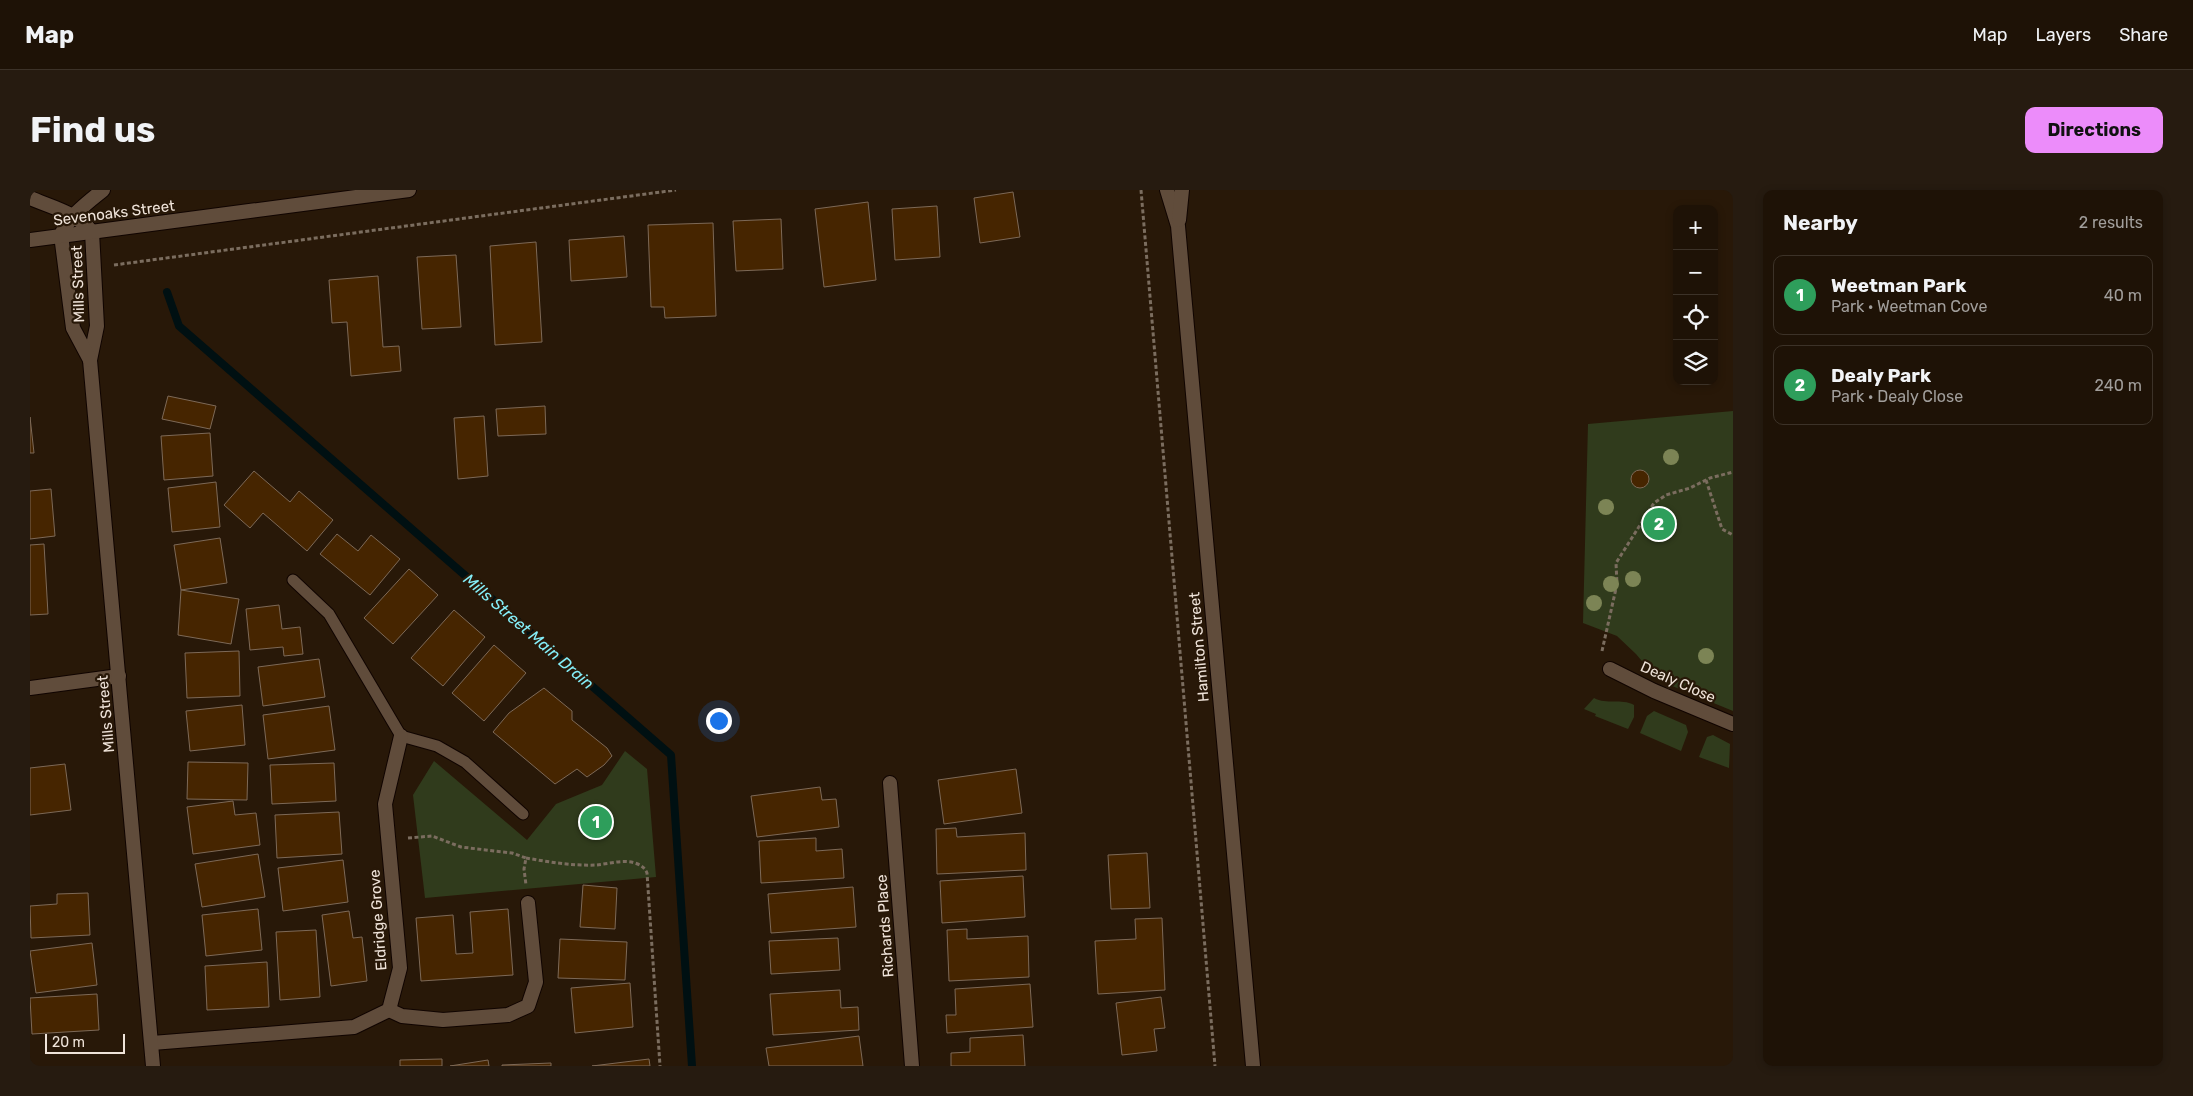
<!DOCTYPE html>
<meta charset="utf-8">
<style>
:root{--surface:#1e1206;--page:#261b10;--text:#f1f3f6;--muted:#a19e9b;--line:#3c3228;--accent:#ec8cfa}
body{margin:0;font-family:Rubik,sans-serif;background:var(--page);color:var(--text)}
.controls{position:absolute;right:15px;top:15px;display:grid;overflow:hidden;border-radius:10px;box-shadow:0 2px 8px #0003}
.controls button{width:45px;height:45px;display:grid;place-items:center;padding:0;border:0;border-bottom:1px solid var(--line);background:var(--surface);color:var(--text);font:25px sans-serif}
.scale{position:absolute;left:15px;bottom:12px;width:80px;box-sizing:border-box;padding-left:5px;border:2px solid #efe3d9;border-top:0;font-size:14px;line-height:18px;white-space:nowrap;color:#efe3d9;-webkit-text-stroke:4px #281808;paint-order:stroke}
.you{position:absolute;left:688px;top:530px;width:18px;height:18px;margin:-12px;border:4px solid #fff;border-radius:50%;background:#1a73e8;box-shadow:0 0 0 8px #1a73e833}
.badge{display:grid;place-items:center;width:32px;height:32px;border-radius:50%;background:var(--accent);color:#fff;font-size:16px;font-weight:700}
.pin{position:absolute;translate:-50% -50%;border:2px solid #fff;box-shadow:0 1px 5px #0006}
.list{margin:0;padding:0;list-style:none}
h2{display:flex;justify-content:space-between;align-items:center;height:65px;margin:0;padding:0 20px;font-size:21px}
h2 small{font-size:16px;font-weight:400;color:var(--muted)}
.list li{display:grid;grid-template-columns:32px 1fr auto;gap:15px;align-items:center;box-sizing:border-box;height:80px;margin:0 10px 10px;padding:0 10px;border:1px solid var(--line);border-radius:10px}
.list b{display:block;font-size:19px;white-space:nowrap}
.list p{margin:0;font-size:16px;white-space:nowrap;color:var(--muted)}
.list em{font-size:16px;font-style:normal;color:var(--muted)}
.icon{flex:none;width:28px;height:28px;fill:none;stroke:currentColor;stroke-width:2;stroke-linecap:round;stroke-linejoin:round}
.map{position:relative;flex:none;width:1703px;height:876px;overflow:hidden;border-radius:10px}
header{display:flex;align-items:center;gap:30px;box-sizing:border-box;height:70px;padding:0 25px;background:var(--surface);border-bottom:1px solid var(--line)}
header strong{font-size:24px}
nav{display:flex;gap:28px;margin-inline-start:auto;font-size:18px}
.intro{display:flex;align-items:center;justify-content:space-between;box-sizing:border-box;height:120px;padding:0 30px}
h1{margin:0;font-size:35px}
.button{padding:12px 22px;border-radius:10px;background:var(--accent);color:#111;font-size:18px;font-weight:700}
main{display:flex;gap:30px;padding:0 30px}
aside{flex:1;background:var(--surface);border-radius:10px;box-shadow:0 2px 8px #0003}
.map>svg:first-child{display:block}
</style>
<header>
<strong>Map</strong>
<nav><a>Map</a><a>Layers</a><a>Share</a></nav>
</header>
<div class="intro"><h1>Find us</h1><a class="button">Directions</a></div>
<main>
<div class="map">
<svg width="1703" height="876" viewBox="0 0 1703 876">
<rect width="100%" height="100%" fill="#281808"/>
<g fill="#303b1c">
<polygon points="1703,221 1703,521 1635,493 1622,483 1606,464 1587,446 1553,433 1558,234"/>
<path d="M1564 508C1577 515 1591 508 1604 515V527L1598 539 1565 526 1566 524 1554 519Z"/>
<polygon points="1624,521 1656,535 1658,542 1651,561 1610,543 1617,526"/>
<polygon points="1683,545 1700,554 1699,578 1669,567 1677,547"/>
<polygon points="595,561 617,579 626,687 395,708 383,605 404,571 497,650 526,614 572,595"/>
</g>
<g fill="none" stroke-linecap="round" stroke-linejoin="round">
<polyline stroke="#001012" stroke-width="8" points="137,102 149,136 641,565 662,876"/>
</g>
<g fill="#462500" stroke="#7d6957">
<polygon points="983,2 990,47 950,53 944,8"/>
<polygon points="838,12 846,90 794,97 785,19"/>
<polygon points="907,16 910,67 865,70 862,19"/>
<polygon points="751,29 753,79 706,81 703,31"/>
<polygon points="683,33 686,126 635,128 634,117 621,117 618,35"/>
<polygon points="594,46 597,87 541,91 539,50"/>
<polygon points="506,52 512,152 465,155 460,56"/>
<polygon points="426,65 431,137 392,139 387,67"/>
<polygon points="348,86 353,157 369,156 371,181 321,186 317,132 302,133 299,90"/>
<polygon points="138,206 186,216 180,239 132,229"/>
<polygon points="515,216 516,244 468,246 466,219"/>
<polygon points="454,226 458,286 428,289 424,228"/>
<polygon points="0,227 4,263 0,263"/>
<polygon points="180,243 183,286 134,290 131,246"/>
<circle cx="1610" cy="289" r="9"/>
<polygon points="224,281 260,312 269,301 303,330 277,361 233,323 220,338 194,315"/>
<polygon points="186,292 190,337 142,342 138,298"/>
<polygon points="21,299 25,346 0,349 0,301"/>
<polygon points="307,344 328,361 341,345 370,369 340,405 290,364"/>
<polygon points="190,348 197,393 151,400 144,355"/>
<polygon points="14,354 18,424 0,425 0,355"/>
<polygon points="379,379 408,405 363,454 334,428"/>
<polygon points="151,400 209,409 201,454 148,445"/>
<polygon points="249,415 252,439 270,437 273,464 254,466 253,457 220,460 216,419"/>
<polygon points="424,420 455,447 413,496 381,468"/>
<polygon points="464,455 496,483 454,531 422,503"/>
<polygon points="209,461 210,506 157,508 155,463"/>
<polygon points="289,469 295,507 233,516 228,477"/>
<polygon points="514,498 542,521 542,530 577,558 582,566 574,575 557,587 547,579 525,594 463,542 479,523"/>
<polygon points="212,515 215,555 160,561 156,521"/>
<polygon points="299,516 305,560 238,569 233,525"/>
<polygon points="158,572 218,573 217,610 157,609"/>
<polygon points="304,573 306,611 242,614 240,575"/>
<polygon points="35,574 41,620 0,625 0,578"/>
<polygon points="986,579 992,623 914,634 908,590"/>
<polygon points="790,597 792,610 806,609 809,637 727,647 721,606"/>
<polygon points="203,611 205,625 226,623 230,655 163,664 157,617"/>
<polygon points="309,622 312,664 247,668 245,625"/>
<polygon points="926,638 927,647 995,643 996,680 907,684 906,639"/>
<polygon points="786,648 786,661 812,659 814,688 731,693 729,651"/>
<polygon points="1117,663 1120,718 1081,719 1078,665"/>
<polygon points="228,664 235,707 172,717 165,674"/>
<polygon points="313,670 318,712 253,721 248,678"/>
<polygon points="993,686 995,727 912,733 910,691"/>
<polygon points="553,695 587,698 585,739 550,737"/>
<polygon points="823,697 826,737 741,743 738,704"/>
<polygon points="58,703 60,745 1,748 0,716 27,714 27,704"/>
<polygon points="228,719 232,760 176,766 172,725"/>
<polygon points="478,719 483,785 391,791 386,728 423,725 426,764 443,763 440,722"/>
<polygon points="319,721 323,748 332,747 337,791 301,796 292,725"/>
<polygon points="1132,728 1135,800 1068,804 1065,751 1106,749 1105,729"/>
<polygon points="937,739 937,749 998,746 999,787 919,791 917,740"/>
<polygon points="286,740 290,807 250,810 246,742"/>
<polygon points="808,748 810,780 741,784 739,751"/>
<polygon points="530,749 597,752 595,790 528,788"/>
<polygon points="62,753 67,795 6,803 0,761"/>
<polygon points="237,772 239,817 177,820 175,776"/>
<polygon points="600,793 603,837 545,843 541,798"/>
<polygon points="1000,794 1003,837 917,843 916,825 926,825 925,799"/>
<polygon points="810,800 811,818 828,817 829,840 743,845 740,804"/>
<polygon points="67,804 69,840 2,844 0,808"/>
<polygon points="1131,807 1135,838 1124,839 1127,861 1092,865 1086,813"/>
<polygon points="993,845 995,876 921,876 921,863 940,862 940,848"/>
<polygon points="829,846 833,876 739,876 736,858"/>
<polygon points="412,869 412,876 370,876 370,870"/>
<polygon points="619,869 620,876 562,876"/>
<polygon points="458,870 459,876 420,876"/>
<polygon points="521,873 521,876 472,876 472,875"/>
</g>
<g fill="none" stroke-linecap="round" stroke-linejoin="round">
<defs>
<polyline id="service" points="263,390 299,424 371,546 407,556 435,572 493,624"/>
<g id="minor">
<polyline points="1580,479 1624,501 1703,534"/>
<polyline points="0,498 89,486"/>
<polyline points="860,593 882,876"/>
<polyline points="359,820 372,826 413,830 478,825 498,816 506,792 498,713"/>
<polyline points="122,853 324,837 359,820 370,778 355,614 371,546"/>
</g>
<g id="tertiary">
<path d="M0 8C21 17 47 23 62 42L67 136 60 170 123 876"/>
<path d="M60 170 43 138 31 45C39 26 57 13 73 0"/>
</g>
<g id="secondary">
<polyline points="1137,0 1148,36 1223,876"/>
<polyline points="1149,30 1152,0"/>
<polyline points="0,50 379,0"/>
</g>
</defs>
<use href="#service" stroke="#100400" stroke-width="13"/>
<use href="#minor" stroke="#100400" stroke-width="16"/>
<use href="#tertiary" stroke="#100400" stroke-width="16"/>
<use href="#secondary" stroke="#100400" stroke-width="16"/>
<g stroke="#7b6d5f" stroke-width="3" stroke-dasharray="4 2.5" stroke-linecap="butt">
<polyline points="1111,0 1185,876"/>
<polyline points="84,75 646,0"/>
<polyline points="1676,290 1692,339 1703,345"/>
<polyline points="1572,461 1587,394 1586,373 1624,313 1636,305 1660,298 1680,288 1703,282"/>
<polyline points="378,648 402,646 431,657 482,663 496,668 494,679 496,695"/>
<path d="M496 668C519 672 543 676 566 675 579 674 593 669 605 673 611 675 615 678 617 683L630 876"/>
</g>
<use href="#service" stroke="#604c3b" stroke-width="11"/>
<use href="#minor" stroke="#604c3b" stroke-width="14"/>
<use href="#tertiary" stroke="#604c3b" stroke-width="14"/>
<use href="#secondary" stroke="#604c3b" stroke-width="14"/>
</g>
<g fill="#7c8455">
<circle cx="1641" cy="267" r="8"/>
<circle cx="1576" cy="317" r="8"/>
<circle cx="1603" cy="389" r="8"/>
<circle cx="1581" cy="394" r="8"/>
<circle cx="1564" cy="413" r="8"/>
<circle cx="1676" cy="466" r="8"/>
</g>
<g text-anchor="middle" stroke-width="4.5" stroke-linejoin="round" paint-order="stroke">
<g font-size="15" fill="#efe3d9" stroke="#281808">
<text transform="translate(84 23) rotate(-7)" y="5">Sevenoaks Street</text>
<text transform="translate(48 94) rotate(-92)" y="5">Mills Street</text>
<text transform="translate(1169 457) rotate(-95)" y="5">Hamilton Street</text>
<text transform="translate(1648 492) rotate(24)" y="5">Dealy Close</text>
<text transform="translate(76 524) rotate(-95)" y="5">Mills Street</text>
<text transform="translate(348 730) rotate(-94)" y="5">Eldridge Grove</text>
<text transform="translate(855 736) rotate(-94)" y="5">Richards Place</text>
</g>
<g font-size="16" font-style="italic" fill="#85eff9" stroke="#281808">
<text transform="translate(499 441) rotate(41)" y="6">Mills Street Main Drain</text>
</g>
</g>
</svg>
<div class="controls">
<button>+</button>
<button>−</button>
<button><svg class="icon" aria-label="locate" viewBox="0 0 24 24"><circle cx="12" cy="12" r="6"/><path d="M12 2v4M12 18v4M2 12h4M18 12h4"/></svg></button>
<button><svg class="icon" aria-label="layers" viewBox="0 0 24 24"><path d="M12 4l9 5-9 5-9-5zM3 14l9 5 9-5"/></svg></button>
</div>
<div class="scale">20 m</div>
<div class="you"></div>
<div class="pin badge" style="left:566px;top:632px;background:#2e9e5b">1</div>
<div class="pin badge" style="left:1629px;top:334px;background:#2e9e5b">2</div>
</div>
<aside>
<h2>Nearby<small>2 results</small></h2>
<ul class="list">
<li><span class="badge" style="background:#2e9e5b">1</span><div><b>Weetman Park</b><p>Park · Weetman Cove</p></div><em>40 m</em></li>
<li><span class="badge" style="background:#2e9e5b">2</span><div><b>Dealy Park</b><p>Park · Dealy Close</p></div><em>240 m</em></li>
</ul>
</aside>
</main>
